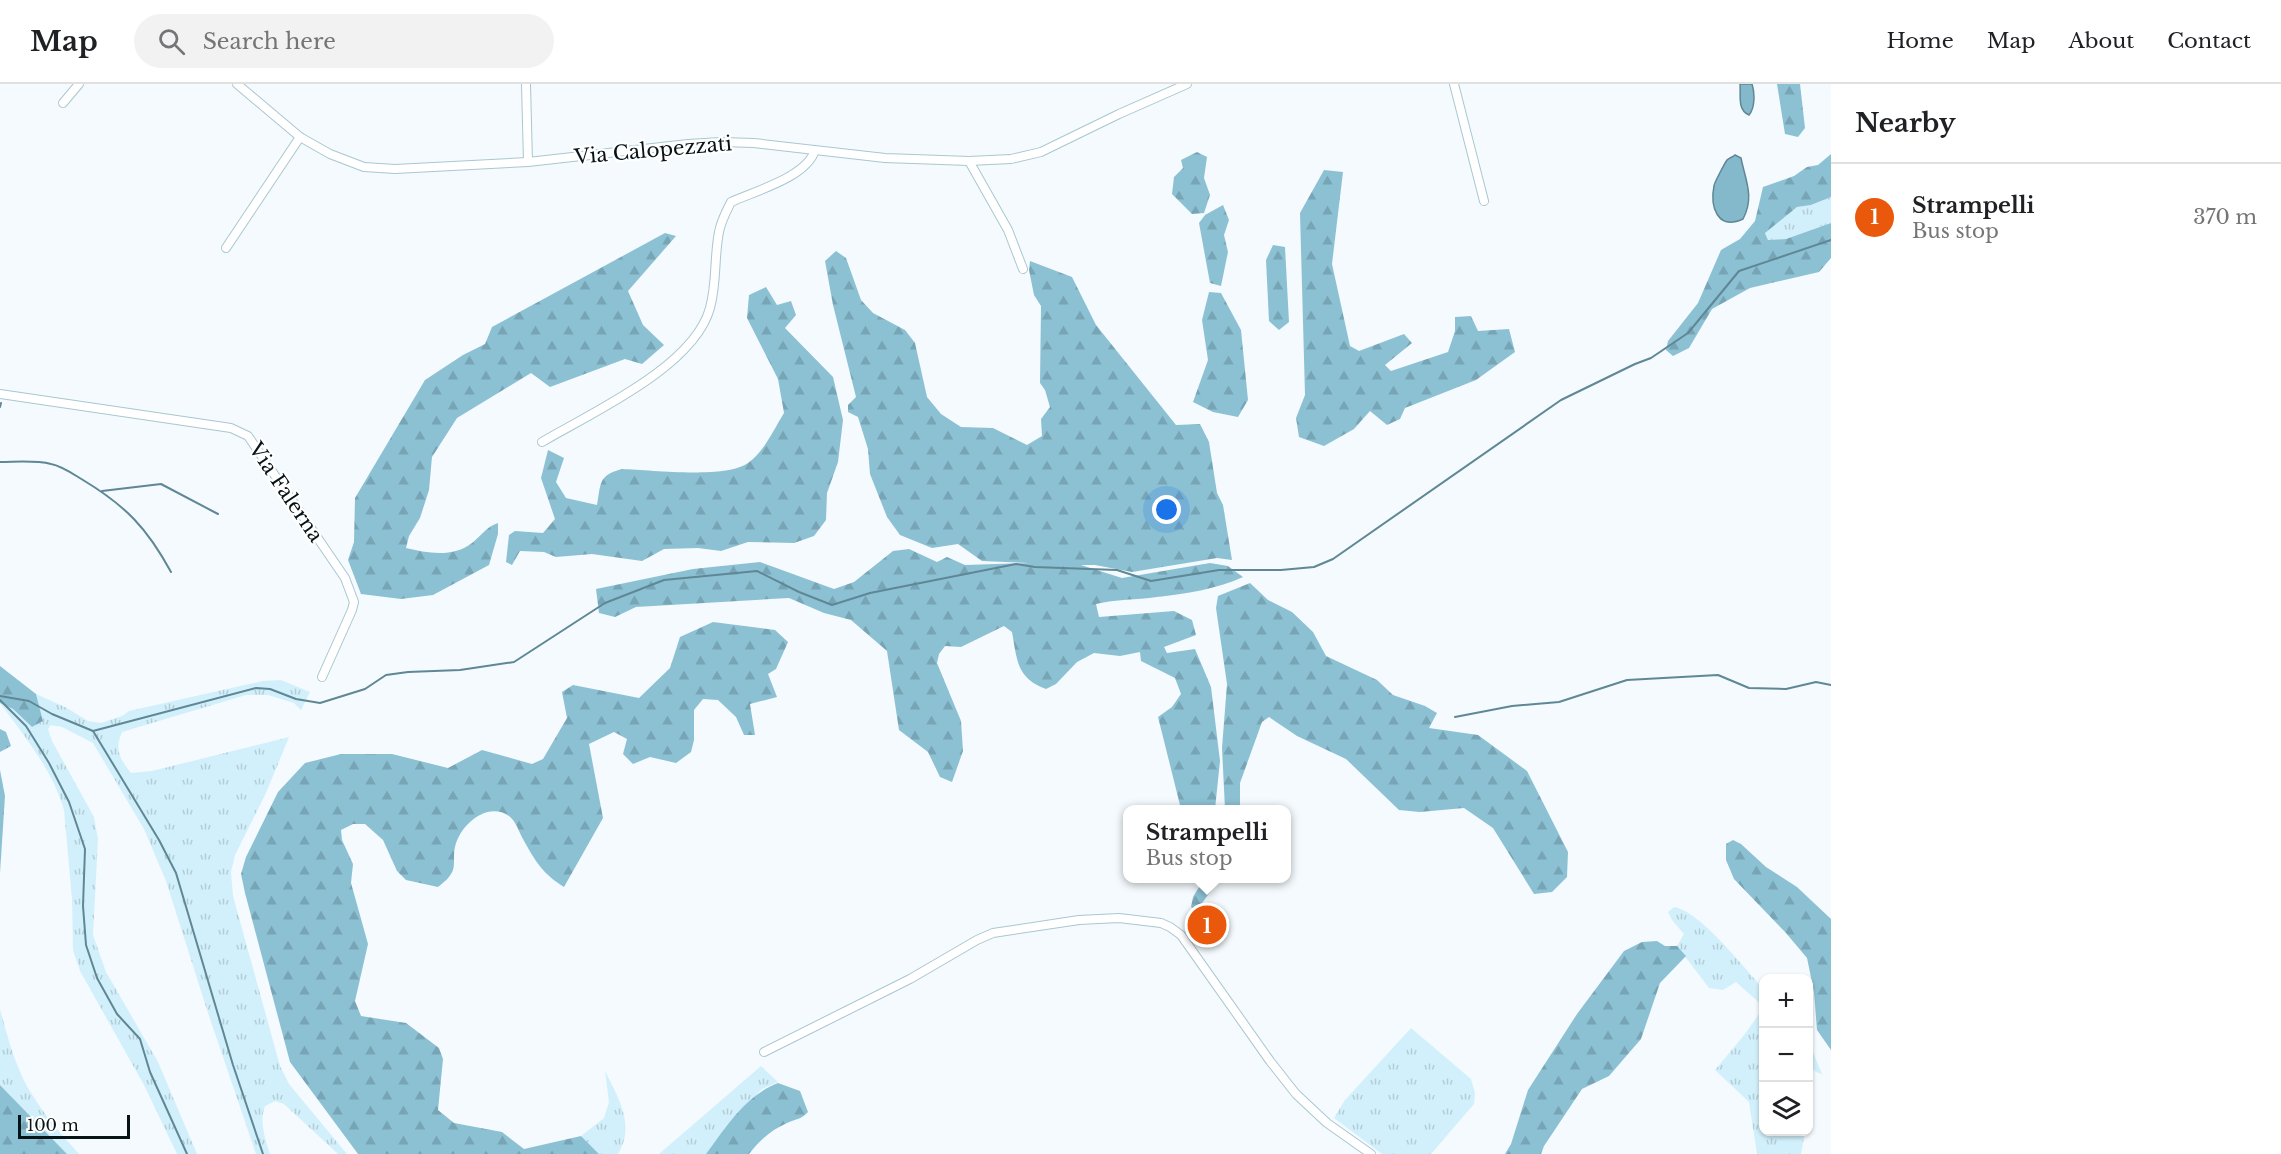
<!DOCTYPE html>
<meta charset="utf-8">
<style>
:root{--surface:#fff;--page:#f2f2f2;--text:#202124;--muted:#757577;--line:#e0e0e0;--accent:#ea580c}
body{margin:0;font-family:"Libre Baskerville",serif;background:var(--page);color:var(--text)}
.controls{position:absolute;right:18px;bottom:18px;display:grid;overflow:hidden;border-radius:12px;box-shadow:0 2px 4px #0004}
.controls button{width:54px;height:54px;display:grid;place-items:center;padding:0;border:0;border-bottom:2px solid var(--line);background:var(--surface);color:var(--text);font:30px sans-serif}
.scale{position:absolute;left:18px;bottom:15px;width:112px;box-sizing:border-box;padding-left:6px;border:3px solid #081317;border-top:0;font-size:16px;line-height:21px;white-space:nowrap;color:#081317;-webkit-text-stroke:4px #fff;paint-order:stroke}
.you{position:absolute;left:1167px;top:426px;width:21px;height:21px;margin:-15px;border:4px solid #fff;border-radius:50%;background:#1a73e8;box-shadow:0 0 0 9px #1a73e833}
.badge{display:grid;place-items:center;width:39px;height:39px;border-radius:50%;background:var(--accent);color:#fff;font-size:20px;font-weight:700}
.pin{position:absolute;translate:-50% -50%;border:3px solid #fff;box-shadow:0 2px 6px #0006}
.popup{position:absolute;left:1123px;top:721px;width:168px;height:78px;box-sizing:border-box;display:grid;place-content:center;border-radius:12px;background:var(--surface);filter:drop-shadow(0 2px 4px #0005);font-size:20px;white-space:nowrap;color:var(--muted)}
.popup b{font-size:22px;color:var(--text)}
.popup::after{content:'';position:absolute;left:50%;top:100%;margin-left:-12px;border:12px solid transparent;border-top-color:var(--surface)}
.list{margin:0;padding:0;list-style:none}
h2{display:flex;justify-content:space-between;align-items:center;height:78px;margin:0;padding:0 24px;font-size:26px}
h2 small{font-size:20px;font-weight:400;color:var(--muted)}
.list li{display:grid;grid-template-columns:39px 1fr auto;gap:18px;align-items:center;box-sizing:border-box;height:108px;padding:0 24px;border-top:2px solid var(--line)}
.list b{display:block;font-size:22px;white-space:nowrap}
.list p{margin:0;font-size:20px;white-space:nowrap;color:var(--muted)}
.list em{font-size:20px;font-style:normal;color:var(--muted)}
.icon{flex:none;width:33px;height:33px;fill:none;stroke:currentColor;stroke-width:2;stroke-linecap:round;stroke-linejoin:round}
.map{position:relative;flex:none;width:1831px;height:1070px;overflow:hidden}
header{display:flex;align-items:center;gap:36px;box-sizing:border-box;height:84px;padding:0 30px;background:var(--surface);border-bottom:2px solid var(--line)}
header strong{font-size:28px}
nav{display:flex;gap:33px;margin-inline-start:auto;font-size:21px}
.search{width:420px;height:54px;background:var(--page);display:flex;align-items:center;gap:15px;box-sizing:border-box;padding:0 21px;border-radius:33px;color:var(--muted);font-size:22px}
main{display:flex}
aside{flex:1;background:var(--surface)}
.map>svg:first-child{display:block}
</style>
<header>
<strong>Map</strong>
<div class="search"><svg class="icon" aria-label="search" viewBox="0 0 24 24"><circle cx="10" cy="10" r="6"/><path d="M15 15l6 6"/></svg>Search here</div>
<nav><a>Home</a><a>Map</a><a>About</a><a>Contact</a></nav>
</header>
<main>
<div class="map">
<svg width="1831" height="1070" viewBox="0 0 1831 1070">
<defs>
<pattern id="grass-tufts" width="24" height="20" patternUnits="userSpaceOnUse" patternTransform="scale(1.5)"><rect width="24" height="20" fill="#d2f0fb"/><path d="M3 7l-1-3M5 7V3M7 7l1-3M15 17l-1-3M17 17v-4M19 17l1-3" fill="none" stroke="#b3cdd6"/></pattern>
<pattern id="forest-firs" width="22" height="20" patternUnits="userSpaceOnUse" patternTransform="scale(1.5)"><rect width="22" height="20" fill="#8cc1d4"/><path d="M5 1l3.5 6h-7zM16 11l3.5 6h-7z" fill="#77a5b5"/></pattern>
</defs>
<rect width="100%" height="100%" fill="#f4fafd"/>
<g fill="url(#grass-tufts)">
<polygon points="1831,113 1831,139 1786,155 1768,156 1765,148 1797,123 1811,121"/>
<path d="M281 596 310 608 301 626 294 619 268 611H246L122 648C114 665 120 675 131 689L152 687 289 653 266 709 235 771 231 788 233 812 280 982 289 1000 347 1070H338L284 1020 275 1017 265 1022C259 1036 265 1056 270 1070H256L207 926 166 797 144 745 93 659 62 643 51 641 48 645 52 657 94 733 98 755 93 851 106 888 158 978 197 1070H177L144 1001 80 887 73 866 72 815 64 726C52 685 25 653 0 619L13 625 32 643 43 637 36 610 67 624 88 637 101 639 122 632 129 627 263 597Z"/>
<path d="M1674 823C1700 827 1743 883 1763 904V922L1736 898 1723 906 1709 904 1677 862 1684 850 1672 836 1668 828Z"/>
<polygon points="1763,924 1764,1048 1805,1048 1801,1070 1757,1070 1749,1018 1715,986 1745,950"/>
<path d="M0 925C7 951 15 981 28 1004 42 1028 60 1049 79 1070H67L0 1001Z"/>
<polygon points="1411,944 1471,995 1475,1009 1474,1020 1431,1070 1382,1070 1334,1034 1345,1016"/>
<path d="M1808 960 1811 963 1822 990C1807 986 1808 974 1808 960Z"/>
<polygon points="761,982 778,998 762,1005 732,1036 706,1070 659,1070"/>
<path d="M605 987C618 1013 636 1042 618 1070H599L581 1052 604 1034 609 1018Z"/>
</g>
<g fill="url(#forest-firs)">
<polygon points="1777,0 1800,0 1805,44 1798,53 1785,50"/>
<polygon points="1197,68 1207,73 1204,94 1210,111 1204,129 1192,130 1172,110 1174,93 1183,84 1181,76"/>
<polygon points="1831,70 1831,113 1811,121 1797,123 1765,149 1768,156 1786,155 1831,139 1831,174 1819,188 1750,204 1712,225 1689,264 1673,272 1666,266 1668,257 1698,219 1721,166 1740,155 1755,137 1763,103 1794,92 1807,83 1818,81"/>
<polygon points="1324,86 1343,88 1332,180 1350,262 1359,267 1404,250 1412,259 1385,281 1391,287 1448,268 1455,247 1455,233 1471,232 1478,247 1509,245 1515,268 1476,296 1405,324 1400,335 1387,341 1370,327 1354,345 1324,362 1299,353 1296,334 1305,311 1300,129"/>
<polygon points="1223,121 1229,136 1224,151 1228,168 1221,202 1210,199 1199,139 1205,131"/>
<path d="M665 149 676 152 628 207 643 241 664 261 642 280 625 275 550 303 531 289 457 334 432 373 429 406 420 434 409 452 406 464C427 469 453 474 472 459 481 452 486 443 498 439V450L489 481 433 511 401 515 361 510 348 476 354 458 355 414 425 296 463 271 485 260 492 243Z"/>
<polygon points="1273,161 1285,163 1289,238 1279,246 1269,237 1266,176"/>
<path d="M836 167 846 174 861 216 873 229 905 246 915 259 927 313 941 330 961 343 993 344 1027 361 1042 352 1041 335 1050 323 1045 306 1040 299 1041 222 1034 211 1029 186 1030 177 1072 193 1096 241 1176 341 1200 340 1209 358 1217 409 1223 421 1232 476 1217 474 1132 488 1095 481H1081L1122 494 1210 479 1228 482 1243 493C1217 505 1185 510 1157 513 1136 516 1116 515 1096 520L1099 533 1174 527 1192 536 1196 551 1164 563 1167 569 1195 565 1211 603 1220 677 1215 725H1181L1158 633 1172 623 1181 610 1175 594 1141 577 1140 568 1120 572 1094 569 1077 578 1056 600 1046 605C1016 594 1017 575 1012 548L1004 542 961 563 945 562 939 570 937 579 961 637 963 667 952 698 940 693 928 668 899 646 887 567 851 536 824 529 789 514 636 523 615 533 599 529 596 505 693 485 760 478 834 505 854 498 893 467 909 465 937 478 947 473 965 481 1029 479 982 477 958 460 932 464 900 451 887 433 870 390 868 365 858 333 848 328V321L856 313 833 221 825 177Z"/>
<path d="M766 203 777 221 791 217 796 231 785 244 833 293 843 336 838 378 827 409 826 436 814 452 794 459 748 458 721 467 698 464 664 465 642 477 592 470 556 473 544 468 520 467 512 481 506 478 509 451 515 447 543 449 555 435 541 394 548 366 564 374 556 398 566 414 597 421C601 400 598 391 622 385 651 386 726 395 748 379 764 368 774 345 784 329L778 295 747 234 749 211Z"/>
<polygon points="1209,208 1221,209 1241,246 1248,316 1238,333 1213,328 1193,318 1208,276 1202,236"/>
<polygon points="1250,499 1268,516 1292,528 1313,548 1326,572 1377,596 1393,611 1425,622 1437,629 1429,644 1478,651 1527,687 1568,768 1567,793 1552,808 1534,810 1493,744 1464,724 1420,728 1399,726 1346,675 1297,652 1269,633 1262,638 1240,699 1240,725 1225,725 1222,664 1227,600 1216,524 1218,512"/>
<path d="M713 538 775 546 788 558 776 585 768 590 777 613 750 620 755 651H744L736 633 718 616 703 615 694 626V656L691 668 676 679 650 673 633 680 623 670 627 655 614 648 589 660 603 734 564 803C543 790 535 777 523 755 519 748 516 737 509 732 487 717 460 741 455 763 453 771 455 779 453 786 450 794 444 798 438 803L406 796 397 787 383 756 365 740H353L341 746 342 756 353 780 351 799 368 860 355 917 361 932 406 939 439 964 443 975 438 1026 454 1039 502 1048 524 1065 581 1052 599 1070H358L290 978 245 809 241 790 246 773 278 708 305 679 341 670H392L448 684 482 666 532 680 543 675 567 634 562 608 573 601 639 614 670 584 680 553Z"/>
<polygon points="0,582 36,610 43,637 32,643 13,625 0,619"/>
<polygon points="0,645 6,648 11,662 0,668"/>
<polygon points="0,686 5,712 0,789"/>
<polygon points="1733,756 1741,760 1766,783 1797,803 1831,835 1831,966 1817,946 1814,908 1807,874 1786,849 1734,795 1726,776 1726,760"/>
<polygon points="1204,795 1220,795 1196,827 1191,823 1193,813"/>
<polygon points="1657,857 1665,862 1677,862 1686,872 1660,899 1641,955 1609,992 1582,1005 1544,1062 1541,1070 1505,1070 1511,1060 1528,1006 1577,930 1624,867 1642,858"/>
<path d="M778 999 800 1007 808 1028C801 1036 795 1035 787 1039 771 1046 759 1057 749 1070H706C726 1043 746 1011 778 999Z"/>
<polygon points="0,1001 67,1070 0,1070"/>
</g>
<g fill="#84b9cb" stroke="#5f8795" stroke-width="1.5">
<path d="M1740 0H1752C1755 9 1755 24 1749 31 1737 26 1741 11 1740 0Z"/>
<path d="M1735 71 1741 74C1745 95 1755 113 1743 135 1717 147 1710 122 1714 102 1714 99 1725 79 1727 76 1729 74 1733 73 1735 71Z"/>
</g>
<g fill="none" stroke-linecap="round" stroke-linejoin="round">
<g stroke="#5f8795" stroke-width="2">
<polyline points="0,323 1,319"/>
<path d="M0 378C16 378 35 376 51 380 62 382 73 390 83 396 126 422 147 444 171 488"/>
<polyline points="102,407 161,400 218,430"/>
<polyline points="0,612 29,617 52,630 93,647 256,604 270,605 296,615 320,619 365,605 386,591 408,588 460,586 514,578 605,519 664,496 757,487 799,508 832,521 870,509 1016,480 1035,483 1117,486 1151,497 1219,486 1281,486 1314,483 1333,475 1561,316 1635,280 1651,274 1688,249 1739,187 1831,156"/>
<polyline points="0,616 26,642 49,679 69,718 85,765 83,822 86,861 97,894 117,930 140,955 150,988 187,1070"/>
<polyline points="1455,633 1512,622 1559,618 1627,596 1718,591 1749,604 1786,605 1816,598 1831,601"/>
<polyline points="93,647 159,756 176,789 233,981 263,1070"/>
</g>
<defs>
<g id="minor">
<polyline points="237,0 300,53 330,70 364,83 395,85 528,78 688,60 721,58 754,59 885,74 969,77 1011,75 1041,68 1119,30 1187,0"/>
<polyline points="526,0 528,78"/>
<polyline points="1454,0 1484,117"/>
<polyline points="63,19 79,0"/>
<polyline points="969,77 1008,146 1023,185"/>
<polyline points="226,164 300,53"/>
<polyline points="0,310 231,344 248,352 345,494 354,518 352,526 322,593"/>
<path d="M542 358C591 329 694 283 710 224 717 199 714 173 719 148 721 137 726 128 731 118 755 107 807 93 815 66"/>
<polyline points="764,968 910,895 977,856 993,849 1079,836 1119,834 1161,839 1170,843 1181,851 1270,977 1296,1010 1327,1039 1371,1070"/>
</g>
</defs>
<use href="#minor" stroke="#a9c7d1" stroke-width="10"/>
<use href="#minor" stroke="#fff" stroke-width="8"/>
</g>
<g text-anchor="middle" stroke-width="4.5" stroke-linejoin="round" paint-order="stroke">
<g font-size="20" fill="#081317" stroke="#fff">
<text transform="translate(653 66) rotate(-5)" y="7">Via Calopezzati</text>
<text transform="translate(286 408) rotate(56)" y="7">Via Falerna</text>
</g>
</g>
</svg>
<div class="controls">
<button>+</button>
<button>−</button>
<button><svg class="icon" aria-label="layers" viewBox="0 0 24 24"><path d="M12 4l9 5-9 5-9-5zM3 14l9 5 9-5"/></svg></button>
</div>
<div class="scale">100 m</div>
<div class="you"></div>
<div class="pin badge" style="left:1207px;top:841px">1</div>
<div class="popup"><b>Strampelli</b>Bus stop</div>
</div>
<aside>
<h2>Nearby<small></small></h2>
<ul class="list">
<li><span class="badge">1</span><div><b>Strampelli</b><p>Bus stop</p></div><em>370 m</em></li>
</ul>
</aside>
</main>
